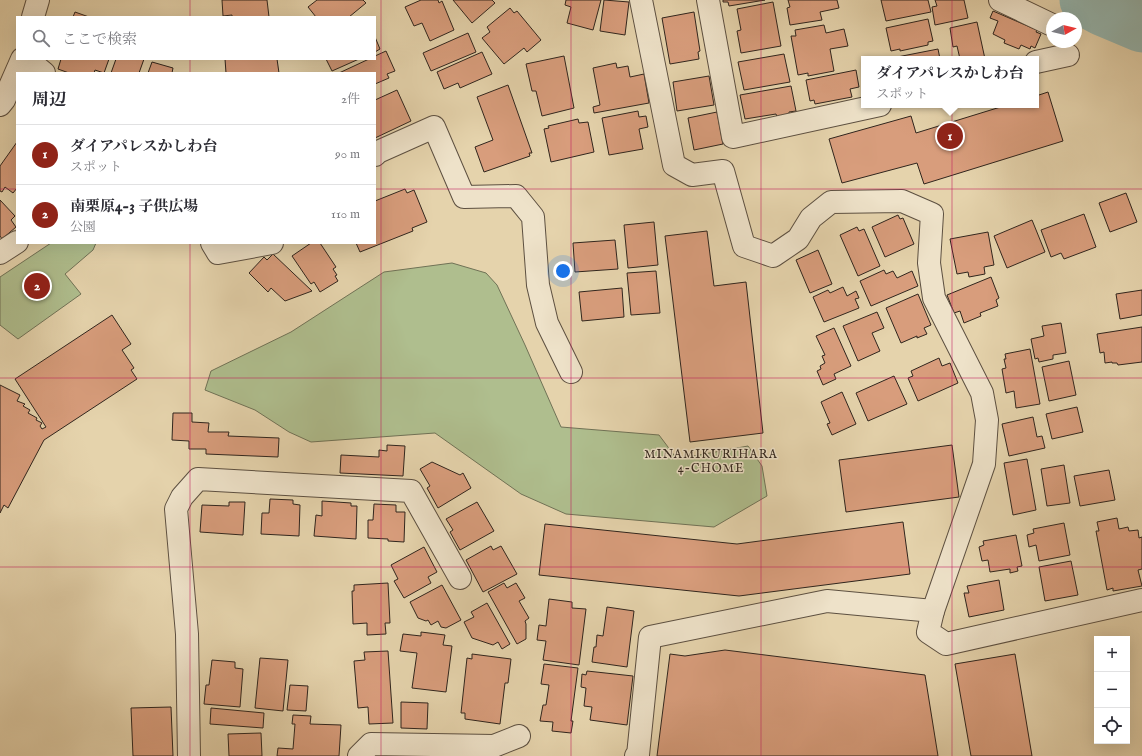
<!DOCTYPE html>
<html lang="ja">
<meta charset="utf-8">
<style>
:root{--surface:#fff;--page:#f7f7f7;--text:#2b2b33;--muted:#7c7c81;--line:#e1e1e2;--accent:#8f2418}
body{margin:0;font-family:"IM FELL English","Noto Serif JP",serif;background:var(--page);color:var(--text)}
.controls{position:absolute;right:12px;bottom:12px;display:grid;overflow:hidden;border-radius:0px;box-shadow:0 4px 16px #0002}
.controls button{width:36px;height:36px;display:grid;place-items:center;padding:0;border:0;border-bottom:1px solid var(--line);background:var(--surface);color:var(--text);font:20px sans-serif}
.compass{position:absolute;left:1046px;top:12px;width:36px;height:36px;border-radius:50%;background:var(--surface);box-shadow:0 4px 16px #0002;rotate:82deg}
.you{position:absolute;left:563px;top:271px;width:14px;height:14px;margin:-10px;border:3px solid #fff;border-radius:50%;background:#1a73e8;box-shadow:0 0 0 6px #1a73e833}
.badge{display:grid;place-items:center;width:26px;height:26px;border-radius:50%;background:var(--accent);color:#fff;font-size:13px;font-weight:700}
.pin{position:absolute;translate:-50% -50%;border:2px solid #fff;box-shadow:0 1px 4px #0006}
.popup{position:absolute;left:861px;top:56px;width:178px;height:52px;box-sizing:border-box;display:grid;place-content:center;border-radius:0px;background:var(--surface);filter:drop-shadow(0 1px 3px #0005);font-size:13px;white-space:nowrap;color:var(--muted)}
.popup b{font-size:15px;color:var(--text)}
.popup::after{content:'';position:absolute;left:50%;top:100%;margin-left:-8px;border:8px solid transparent;border-top-color:var(--surface)}
.list{margin:0;padding:0;list-style:none}
h2{display:flex;justify-content:space-between;align-items:center;height:52px;margin:0;padding:0 16px;font-size:17px}
h2 small{font-size:13px;font-weight:400;color:var(--muted)}
.list li{display:grid;grid-template-columns:26px 1fr auto;gap:12px;align-items:center;box-sizing:border-box;height:60px;padding:0 16px;border-top:1px solid var(--line)}
.list b{display:block;font-size:15px;white-space:nowrap}
.list p{margin:0;font-size:13px;white-space:nowrap;color:var(--muted)}
.list em{font-size:13px;font-style:normal;color:var(--muted)}
.icon{flex:none;width:22px;height:22px;fill:none;stroke:currentColor;stroke-width:2;stroke-linecap:round;stroke-linejoin:round}
.map{position:relative;flex:none;width:1142px;height:756px;overflow:hidden}
.search{position:absolute;background:var(--surface);box-shadow:0 4px 16px #0002;left:16px;top:16px;width:360px;height:44px;display:flex;align-items:center;gap:10px;box-sizing:border-box;padding:0 14px;border-radius:0px;color:var(--muted);font-size:15px}
.panel{position:absolute;background:var(--surface);box-shadow:0 4px 16px #0002;left:16px;top:72px;width:360px;height:172px;border-radius:0px}
.map>svg:first-child{display:block}
</style>
<div class="map">
<svg width="1142" height="756" viewBox="0 0 1142 756">
<rect width="100%" height="100%" fill="#e5d3ac"/>
<filter id="stains"><feTurbulence type="fractalNoise" baseFrequency=".005" numOctaves="4"/><feColorMatrix values="0 0 0 0 .2 0 0 0 0 .09 0 0 0 0 .02 0 0 0 .5 -.17"/></filter>
<radialGradient id="worn" r=".72"><stop offset=".6" stop-color="#630" stop-opacity="0"/><stop offset="1" stop-color="#630" stop-opacity=".3"/></radialGradient>
<g fill="#afbe8e" stroke="#707256">
<polygon points="51,243 96,243 93,250 65,274 81,294 18,339 0,325 0,277"/>
<polygon points="452,263 486,273 497,285 525,345 561,427 659,435 677,459 748,446 762,466 767,496 714,527 566,514 521,494 435,433 311,442 289,432 255,410 205,390 211,371 291,332 384,272"/>
</g>
<g fill="none" stroke-linecap="round" stroke-linejoin="round">
<polyline stroke="#96b7b0" stroke-width="55" points="1087,0 1104,9 1142,25"/>
</g>
<g fill="#d89d7c" stroke="#30251d">
<polygon points="222,0 267,0 269,17 232,17 232,15 223,16"/>
<polygon points="317,0 363,0 366,3 349,17 316,17 308,7"/>
<polygon points="421,0 438,0 439,3 442,1 454,30 430,41 422,23 414,26 405,7"/>
<polygon points="453,0 492,0 495,3 472,23"/>
<polygon points="566,0 601,0 593,30 567,23 571,7 565,5"/>
<polygon points="604,0 629,2 625,35 600,31"/>
<polygon points="723,0 765,0 729,6 728,2 723,2"/>
<polygon points="788,0 837,0 839,8 820,12 822,20 790,25 787,8 790,7"/>
<polygon points="881,0 928,0 931,12 886,21"/>
<polygon points="935,0 964,0 968,18 935,25 932,7 937,6"/>
<polygon points="773,2 781,46 741,53 737,31 741,30 737,9"/>
<polygon points="510,8 514,13 517,11 541,40 527,52 524,48 504,64 482,38 490,32 487,27"/>
<polygon points="993,11 1037,30 1036,32 1041,34 1035,48 1031,46 1030,49 1021,45 1019,49 1004,43 1005,40 993,34 998,21 990,18"/>
<polygon points="75,12 89,17 73,17"/>
<polygon points="694,12 700,51 698,52 699,59 670,64 662,18"/>
<polygon points="928,19 933,41 928,42 928,45 900,51 900,49 891,51 886,28"/>
<polygon points="977,22 985,59 960,59 957,46 953,47 950,28"/>
<polygon points="824,25 826,33 844,29 848,46 830,49 834,71 808,76 808,73 798,75 791,36 796,36 795,30"/>
<polygon points="468,33 476,52 431,71 423,53"/>
<polygon points="375,37 380,49 375,52"/>
<polygon points="938,49 940,59 887,59"/>
<polygon points="386,51 395,71 387,74 389,78 375,84 375,73 339,73 369,59 375,59 375,56"/>
<polygon points="482,52 492,74 460,88 458,83 444,89 437,72"/>
<polygon points="784,54 790,82 744,90 738,62"/>
<polygon points="564,56 574,108 542,116 536,91 532,91 526,64"/>
<polygon points="61,59 109,59 104,73 95,70 94,73 69,73 58,69"/>
<polygon points="116,59 144,59 139,73 111,73"/>
<polygon points="225,59 277,59 279,73 226,73"/>
<polygon points="326,59 359,59 332,71"/>
<polygon points="152,62 173,68 172,73 148,73"/>
<polygon points="616,63 617,68 628,66 630,77 644,74 649,103 594,113 593,107 600,105 593,68"/>
<polygon points="856,70 859,87 850,89 852,97 815,104 814,100 810,101 806,80"/>
<polygon points="709,76 714,105 677,111 673,82"/>
<polygon points="508,85 532,153 529,153 530,156 484,172 475,147 493,140 477,97"/>
<polygon points="791,86 796,111 789,112 789,114 777,117 776,114 745,119 740,95"/>
<polygon points="397,90 411,121 375,138 375,100"/>
<polygon points="1048,92 1063,141 924,184 917,163 842,183 829,139 911,116 916,133 1007,105 1036,105 1036,96"/>
<polygon points="638,111 639,117 646,116 648,127 639,129 643,149 609,155 602,118"/>
<polygon points="717,112 723,144 694,150 688,118"/>
<polygon points="578,119 579,123 588,122 594,152 551,162 544,129 549,128 548,126"/>
<polygon points="17,142 17,188 13,193 5,187 2,192 0,191 0,166"/>
<polygon points="405,189 407,193 414,190 427,222 412,228 413,231 360,252 356,243 375,243 375,201"/>
<polygon points="1126,193 1137,222 1110,232 1099,203"/>
<polygon points="0,200 15,216 11,220 16,227 2,239 0,236"/>
<polygon points="1084,214 1096,247 1064,259 1061,253 1051,257 1041,230"/>
<polygon points="898,215 900,219 903,218 914,244 885,257 872,227"/>
<polygon points="1032,220 1045,252 1007,268 994,236"/>
<polygon points="654,222 658,265 628,268 624,225"/>
<polygon points="857,227 859,231 864,229 880,266 858,276 840,235"/>
<polygon points="707,231 714,286 746,282 763,433 690,442 665,236"/>
<polygon points="988,232 994,265 984,267 985,274 969,277 968,272 957,274 950,239"/>
<polygon points="615,240 618,269 575,272 573,243"/>
<polygon points="311,243 320,243 336,267 333,269 337,275 335,276 338,281 320,292 314,282 311,284 292,256"/>
<polygon points="818,250 832,284 810,293 796,260"/>
<polygon points="273,254 312,291 285,301 271,288 268,292 249,273 264,257 267,260"/>
<polygon points="884,270 886,274 893,271 897,278 912,271 918,286 871,306 860,281"/>
<polygon points="656,271 660,313 631,315 627,273"/>
<polygon points="991,277 999,298 996,300 998,306 980,313 981,316 964,323 960,311 954,313 947,295"/>
<polygon points="843,287 847,296 856,291 859,298 855,299 859,308 824,322 813,297 828,290 830,293"/>
<polygon points="622,288 624,317 582,321 579,292"/>
<polygon points="1142,290 1142,315 1120,319 1116,294"/>
<polygon points="918,294 931,325 924,328 927,334 917,338 917,336 901,343 886,308"/>
<polygon points="877,312 884,328 872,333 880,351 858,361 843,326"/>
<polygon points="112,315 131,344 122,350 134,368 131,370 137,379 44,440 8,508 4,505 0,513 0,385 20,395 17,401 25,404 23,406 30,410 28,413 37,418 36,420 42,423 40,426 42,429 46,427 15,379"/>
<polygon points="1061,323 1066,353 1053,355 1053,359 1039,362 1038,358 1035,359 1031,339 1044,336 1042,326"/>
<polygon points="1142,327 1142,362 1118,365 1117,363 1112,363 1112,362 1105,363 1104,352 1100,353 1097,334"/>
<polygon points="834,328 851,366 834,374 836,379 823,385 817,371 821,369 820,366 825,363 822,356 825,355 816,336"/>
<polygon points="1030,349 1040,404 1016,408 1014,391 1006,393 1002,369 1006,368 1004,359 1006,359 1005,354"/>
<polygon points="939,358 942,366 950,363 958,383 918,401 908,378 913,376 911,371"/>
<polygon points="1069,361 1076,395 1049,401 1042,367"/>
<polygon points="894,376 907,404 868,421 856,393"/>
<polygon points="842,392 856,424 832,435 827,424 830,423 821,402"/>
<polygon points="1077,407 1083,432 1052,439 1046,414"/>
<polygon points="173,413 192,413 192,422 209,423 208,432 229,432 228,436 279,438 278,457 206,454 206,449 189,449 189,441 172,440"/>
<polygon points="1033,417 1037,437 1042,436 1045,448 1009,456 1002,424"/>
<polygon points="387,445 405,446 403,476 340,473 341,455 379,457 379,450 387,451"/>
<polygon points="952,445 959,497 846,512 839,460"/>
<polygon points="1027,459 1036,510 1013,515 1004,463"/>
<polygon points="432,462 460,475 463,473 471,488 438,508 427,488 430,486 420,469"/>
<polygon points="1064,465 1070,503 1047,506 1041,469"/>
<polygon points="1109,470 1115,500 1080,506 1074,476"/>
<polygon points="270,499 293,500 293,504 300,505 299,536 261,534 262,513 269,513"/>
<polygon points="322,501 351,503 351,506 357,506 356,539 314,536 316,515 322,516"/>
<polygon points="229,502 245,502 243,535 200,532 202,505 229,506"/>
<polygon points="477,502 494,531 460,550 450,532 453,530 446,519"/>
<polygon points="374,504 396,505 396,512 405,512 404,542 388,541 388,539 368,538 368,520 373,520"/>
<polygon points="1117,518 1119,529 1128,527 1129,531 1138,530 1139,538 1142,537 1142,569 1138,570 1142,586 1113,591 1113,588 1107,590 1096,531 1099,531 1097,522"/>
<polygon points="903,522 910,574 739,596 539,575 545,524 737,544"/>
<polygon points="1064,523 1070,555 1039,561 1036,545 1029,547 1027,535 1034,533 1033,529"/>
<polygon points="1016,535 1022,566 1017,567 1018,571 1010,573 1010,569 990,572 988,560 982,561 979,547 984,545 983,541"/>
<polygon points="491,546 493,550 501,546 517,574 483,592 466,560"/>
<polygon points="424,547 437,572 428,577 431,583 404,598 394,581 398,579 391,565"/>
<polygon points="1071,561 1078,595 1045,601 1039,567"/>
<polygon points="999,580 1004,610 969,617 964,593 969,593 967,586"/>
<polygon points="388,583 390,623 385,623 386,634 367,635 367,623 353,624 352,591 354,591 354,585"/>
<polygon points="504,583 507,588 516,583 525,598 519,601 529,618 525,621 526,624 526,639 517,644 488,592"/>
<polygon points="442,585 461,620 446,628 441,627 438,621 431,625 428,620 426,621 418,618 410,602"/>
<polygon points="549,599 572,602 572,608 586,609 579,665 543,660 546,641 537,640 539,625 546,626"/>
<polygon points="487,603 510,644 502,649 498,642 493,645 472,638 464,622 474,617 471,612"/>
<polygon points="607,607 634,611 627,667 592,662 594,647 596,647 597,635 603,636"/>
<polygon points="421,632 445,635 443,645 452,646 446,692 412,688 417,653 400,651 403,634 421,636"/>
<polygon points="725,650 925,675 938,756 657,756 670,654 685,656"/>
<polygon points="388,651 393,723 369,724 368,707 358,708 354,661 365,660 364,652"/>
<polygon points="472,654 511,659 508,683 505,683 500,724 465,719 465,713 461,713 467,658 472,659"/>
<polygon points="1015,654 1032,756 971,756 955,664"/>
<polygon points="260,658 288,660 283,711 255,708"/>
<polygon points="212,660 235,662 235,668 243,669 240,707 204,704 206,685 209,685"/>
<polygon points="544,664 578,668 571,721 573,721 571,733 552,731 553,722 540,721 543,705 546,705 549,685 541,684"/>
<polygon points="587,671 633,676 627,725 590,720 592,707 584,706 586,688 581,687 582,674 586,675"/>
<polygon points="290,685 308,686 306,711 287,710"/>
<polygon points="401,702 428,703 427,729 401,728"/>
<polygon points="171,707 173,756 133,756 131,708"/>
<polygon points="211,708 264,713 263,728 210,724"/>
<polygon points="293,715 311,716 310,724 341,725 339,756 277,756 278,748 293,749 295,724 292,724"/>
<polygon points="261,733 262,756 229,756 228,734"/>
</g>
<g fill="none" stroke-linecap="round" stroke-linejoin="round">
<defs>
<g id="minor">
<polyline points="641,0 674,165 692,175 723,171 744,246 773,256 798,239 811,218 831,202 902,201 932,214 929,263 934,298 982,393 987,420 984,464 933,611 928,632 946,644 1142,600"/>
<polyline points="708,0 733,137 880,105"/>
<polyline points="1000,0 1050,24"/>
<polyline points="33,17 38,0"/>
<polyline points="27,59 44,73"/>
<polyline points="1036,62 1068,55"/>
<polyline points="0,105 4,100 22,59"/>
<polyline points="375,155 378,152 434,127 464,197 516,196 533,217 538,285 547,323 571,372"/>
<polyline points="212,243 218,253 272,243"/>
<polyline points="0,253 17,242"/>
<polyline points="189,756 187,634 176,509 182,497 198,479 411,491 460,578"/>
<polyline points="359,756 371,744 494,746 519,736"/>
<polyline points="636,756 638,755 650,637 827,601 933,611"/>
</g>
</defs>
<use href="#minor" stroke="#5d5041" stroke-width="24"/>
<use href="#minor" stroke="#eee2c9" stroke-width="22"/>
</g>
<path fill="none" stroke="#c2185b" stroke-width="1" stroke-opacity="0.55" d="M190 0V17M381 0V756M571 0V756M761 0V756M952 0V756M190 59V73M0 189H17M375 189H1142M190 243V756M0 378H1142M0 567H1142"/>
<g text-anchor="middle" stroke-width="3" stroke-linejoin="round" paint-order="stroke">
<g font-size="12" letter-spacing="1" fill="#30251d" stroke="#eee2c9">
<text x="711" y="458">MINAMIKURIHARA<tspan x="711" dy="14">4-CHOME</tspan></text>
</g>
</g>
<rect width="100%" height="100%" filter="url(#stains)"/>
<rect width="100%" height="100%" fill="url(#worn)"/>
</svg>
<div class="controls">
<button>+</button>
<button>−</button>
<button><svg class="icon" aria-label="locate" viewBox="0 0 24 24"><circle cx="12" cy="12" r="6"/><path d="M12 2v4M12 18v4M2 12h4M18 12h4"/></svg></button>
</div>
<svg class="compass" viewBox="-18 -18 36 36"><path d="M0-13l5 13h-10z" fill="#e53935"/><path d="M0 13l5-13h-10z" fill="#7c7c81"/></svg>
<div class="you"></div>
<div class="pin badge" style="left:950px;top:136px">1</div>
<div class="popup"><b>ダイアパレスかしわ台</b>スポット</div>
<div class="pin badge" style="left:37px;top:286px">2</div>
<div class="search"><svg class="icon" aria-label="search" viewBox="0 0 24 24"><circle cx="10" cy="10" r="6"/><path d="M15 15l6 6"/></svg>ここで検索</div>
<section class="panel">
<h2>周辺<small>2件</small></h2>
<ul class="list">
<li><span class="badge">1</span><div><b>ダイアパレスかしわ台</b><p>スポット</p></div><em>90 m</em></li>
<li><span class="badge">2</span><div><b>南栗原4-3 子供広場</b><p>公園</p></div><em>110 m</em></li>
</ul>
</section>
</div>
